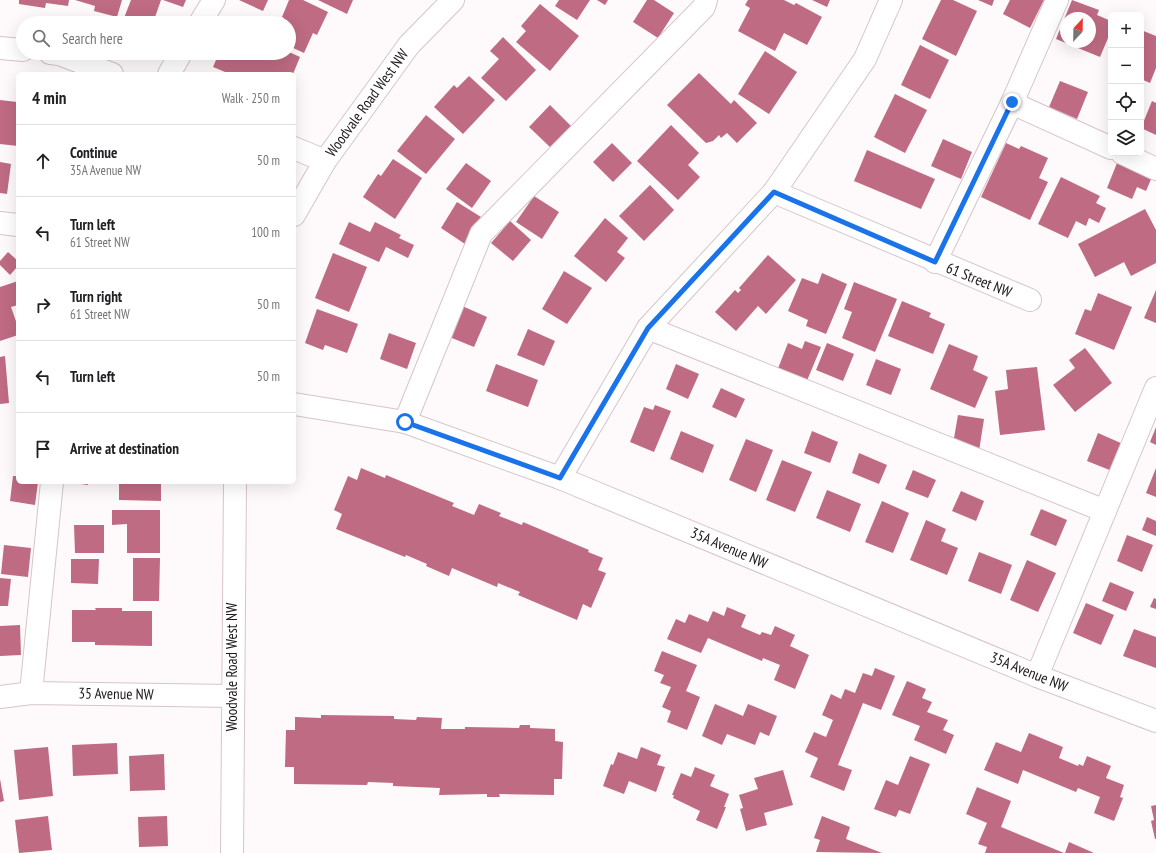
<!DOCTYPE html>
<meta charset="utf-8">
<style>
:root{--surface:#fff;--page:#f2f2f2;--text:#202124;--muted:#757577;--line:#e0e0e0}
body{margin:0;font-family:"PT Sans Narrow",sans-serif;background:var(--page);color:var(--text)}
.controls{position:absolute;right:12px;top:12px;display:grid;overflow:hidden;border-radius:6px;box-shadow:0 4px 16px #0002}
.controls button{width:36px;height:36px;display:grid;place-items:center;padding:0;border:0;border-bottom:1px solid var(--line);background:var(--surface);color:var(--text);font:20px sans-serif}
.compass{position:absolute;left:1060px;top:12px;width:36px;height:36px;border-radius:50%;background:var(--surface);box-shadow:0 4px 16px #0002;rotate:22deg}
.stop{position:absolute;width:12px;height:12px;margin:-9px;border:3px solid #1a73e8;border-radius:50%;background:#fff}
.stop.end{background:#1a73e8;border-color:#fff;box-shadow:0 1px 4px #0008}
.list{margin:0;padding:0;list-style:none}
h2{display:flex;justify-content:space-between;align-items:center;height:52px;margin:0;padding:0 16px;font-size:17px}
h2 small{font-size:13px;font-weight:400;color:var(--muted)}
.list li{display:grid;grid-template-columns:26px 1fr auto;gap:12px;align-items:center;box-sizing:border-box;height:72px;padding:0 16px;border-top:1px solid var(--line)}
.list b{display:block;font-size:15px;white-space:nowrap}
.list p{margin:0;font-size:13px;white-space:nowrap;color:var(--muted)}
.list em{font-size:13px;font-style:normal;color:var(--muted)}
.icon{flex:none;width:22px;height:22px;fill:none;stroke:currentColor;stroke-width:2;stroke-linecap:round;stroke-linejoin:round}
.map{position:relative;flex:none;width:1156px;height:853px;overflow:hidden}
.search{position:absolute;background:var(--surface);box-shadow:0 4px 16px #0002;left:16px;top:16px;width:280px;height:44px;display:flex;align-items:center;gap:10px;box-sizing:border-box;padding:0 14px;border-radius:22px;color:var(--muted);font-size:15px}
.panel{position:absolute;background:var(--surface);box-shadow:0 4px 16px #0002;left:16px;top:72px;width:280px;height:412px;border-radius:6px}
.map>svg:first-child{display:block}
</style>
<div class="map">
<svg width="1156" height="853" viewBox="0 0 1156 853">
<rect width="100%" height="100%" fill="#fefafb"/>
<g fill="#be6b83" fill-rule="evenodd">
<polygon points="19,0 69,0 68,6 46,3 45,8 19,4"/>
<polygon points="75,0 122,0 117,17 94,11 95,6"/>
<polygon points="131,0 161,0 153,23 137,23 124,18"/>
<polygon points="163,0 186,0 183,7"/>
<polygon points="239,0 268,0 263,11"/>
<polygon points="289,0 303,0 328,12 317,35 313,33 304,53 289,46 289,23 282,23 284,18 282,17"/>
<polygon points="318,0 353,0 347,14"/>
<polygon points="559,0 590,0 577,20 555,6"/>
<polygon points="597,0 608,0 605,5"/>
<polygon points="647,0 654,0 674,13 658,38 633,22"/>
<polygon points="748,0 784,0 794,5 796,3 822,17 807,45 784,33 775,51 738,31 750,8 745,5"/>
<polygon points="812,0 830,0 827,7"/>
<polygon points="941,0 953,0 977,11 956,56 922,39"/>
<polygon points="978,0 994,0 992,6"/>
<polygon points="1010,0 1044,0 1030,28 1003,14"/>
<path d="M1072 0 1099 10 1097 15 1111 21V31L1100 57 1056 39ZM1066 18H1090V42H1066Z"/>
<polygon points="540,4 579,36 550,71 516,42 526,31 521,26"/>
<polygon points="1141,30 1156,36 1156,68 1150,83 1141,79"/>
<polygon points="503,37 536,70 506,101 481,78 499,59 490,51"/>
<polygon points="920,45 949,60 930,99 901,85"/>
<polygon points="765,51 797,72 769,114 738,94"/>
<polygon points="289,52 300,57 293,74 230,74 213,67 219,53"/>
<polygon points="699,73 731,104 734,100 757,123 737,143 727,133 721,138 719,135 713,141 706,143 667,105"/>
<polygon points="469,76 495,100 463,134 434,107 454,85 457,88"/>
<polygon points="1060,81 1088,92 1077,119 1049,107"/>
<polygon points="895,94 927,110 905,153 874,137"/>
<polygon points="0,100 17,102 18,146 0,144"/>
<polygon points="1152,101 1156,103 1156,135 1141,128"/>
<polygon points="550,105 571,126 550,147 529,127"/>
<polygon points="426,115 455,139 426,174 397,151"/>
<polygon points="671,125 699,153 688,165 700,177 678,200 637,161"/>
<polygon points="943,139 972,152 961,179 931,166"/>
<polygon points="612,143 632,163 613,182 593,162"/>
<polygon points="1006,143 1019,149 1021,146 1048,158 1039,178 1048,182 1030,220 981,197"/>
<polygon points="867,150 935,179 921,209 854,181"/>
<polygon points="393,159 422,178 395,219 363,197 378,174 381,176"/>
<polygon points="0,162 11,164 7,194 0,193"/>
<polygon points="466,163 491,181 472,208 446,189"/>
<polygon points="1117,163 1152,177 1146,191 1137,187 1132,199 1107,188"/>
<polygon points="1061,177 1100,196 1096,203 1106,208 1099,223 1089,218 1086,226 1076,221 1068,238 1038,224"/>
<polygon points="650,185 674,210 644,241 619,216"/>
<polygon points="534,196 559,212 542,239 516,222"/>
<polygon points="457,202 481,217 465,244 441,228"/>
<polygon points="1145,209 1156,230 1156,263 1131,276 1124,262 1095,277 1078,244"/>
<polygon points="605,218 628,238 617,252 625,258 606,282 574,256"/>
<polygon points="510,221 531,240 513,261 491,243"/>
<polygon points="349,222 370,232 375,222 401,235 399,238 414,245 408,258 386,247 379,262 339,244"/>
<polygon points="8,252 18,261 18,266 10,275 0,265 0,261"/>
<polygon points="333,253 367,267 349,312 315,298"/>
<polygon points="768,255 796,280 766,314 758,306 736,331 715,312 735,290 738,293 741,290 739,288"/>
<polygon points="564,271 592,288 567,324 542,309"/>
<polygon points="822,273 847,284 826,334 806,326 808,320 788,311 802,278 818,284"/>
<polygon points="18,281 18,305 11,307 18,327 18,335 0,341 0,287"/>
<polygon points="854,282 897,299 875,352 842,338 852,312 844,309"/>
<polygon points="1156,290 1156,323 1144,318"/>
<polygon points="1098,293 1132,307 1114,350 1075,334 1085,309 1091,311"/>
<polygon points="902,301 931,313 929,317 945,324 933,354 888,336"/>
<polygon points="460,305 487,317 474,347 447,336"/>
<polygon points="317,309 358,324 347,353 325,345 323,350 305,343"/>
<polygon points="528,329 555,341 544,366 517,355"/>
<polygon points="389,333 416,343 407,369 380,359"/>
<polygon points="805,341 821,347 806,383 777,371 788,343 802,349"/>
<polygon points="827,343 854,354 843,381 816,370"/>
<polygon points="949,344 978,356 973,370 988,377 975,408 930,389"/>
<polygon points="1085,348 1112,383 1075,412 1053,385 1075,368 1069,360"/>
<polygon points="5,356 9,403 0,404 0,357"/>
<polygon points="876,359 901,369 891,395 866,385"/>
<polygon points="496,364 538,380 528,407 486,391"/>
<polygon points="676,364 699,374 688,399 666,389"/>
<polygon points="1037,367 1045,430 1000,435 995,391 1008,389 1006,370"/>
<polygon points="721,388 745,399 736,418 712,407"/>
<polygon points="655,405 671,411 654,452 630,442 644,407 653,410"/>
<polygon points="958,415 984,419 979,451 953,444"/>
<polygon points="1156,427 1156,445 1150,442"/>
<polygon points="681,431 714,445 703,473 670,459"/>
<polygon points="812,431 838,442 830,463 804,453"/>
<polygon points="1098,433 1123,444 1112,471 1087,461"/>
<polygon points="746,439 773,450 756,492 729,480"/>
<polygon points="859,453 887,465 879,484 852,473"/>
<polygon points="782,460 812,472 795,512 766,500"/>
<polygon points="361,468 385,478 386,475 454,503 452,506 474,515 479,504 501,513 499,516 522,525 523,522 589,550 588,552 603,558 598,570 606,573 591,608 583,604 577,620 518,595 520,592 498,583 497,587 452,568 449,576 426,566 427,564 406,555 405,557 336,529 342,514 334,510 348,476 357,480"/>
<polygon points="1156,468 1156,497 1146,493"/>
<polygon points="913,470 936,480 928,498 905,489"/>
<polygon points="13,476 18,476 18,482 38,482 35,505 10,501"/>
<polygon points="66,482 88,482 88,485"/>
<polygon points="119,482 161,482 161,501 119,500"/>
<polygon points="827,490 861,504 850,532 816,518"/>
<polygon points="961,491 984,501 976,521 952,511"/>
<polygon points="882,501 909,513 893,553 865,542"/>
<polygon points="1041,509 1067,520 1056,546 1030,535"/>
<polygon points="112,510 160,510 160,553 127,553 127,524 112,525"/>
<polygon points="1147,517 1156,521 1156,536 1142,530"/>
<polygon points="926,520 946,529 941,541 958,548 947,575 910,560"/>
<polygon points="74,525 104,525 104,553 75,553"/>
<polygon points="1127,535 1153,545 1142,572 1117,561"/>
<polygon points="4,545 31,548 28,577 1,574"/>
<polygon points="979,552 1012,565 1001,594 968,581"/>
<polygon points="133,558 160,558 159,601 133,601"/>
<polygon points="71,559 99,559 98,584 71,583"/>
<polygon points="1027,560 1056,573 1038,612 1010,600"/>
<polygon points="0,578 11,579 8,606 0,606"/>
<polygon points="1110,582 1134,592 1126,611 1102,601"/>
<polygon points="1154,598 1156,599 1156,609 1150,607"/>
<polygon points="1086,603 1114,615 1101,645 1073,633"/>
<polygon points="727,607 746,615 741,627 760,635 762,632 771,635 775,626 795,635 790,646 809,655 795,689 774,680 780,665 763,658 762,661 708,638 701,653 667,639 676,619 685,623 689,614 708,622 713,611 724,616"/>
<polygon points="95,608 122,608 122,611 152,611 152,646 95,645 95,642 72,642 72,610 96,610"/>
<polygon points="20,625 21,655 0,656 0,626"/>
<polygon points="1134,629 1156,637 1156,668 1123,656"/>
<polygon points="662,651 697,665 686,691 700,697 687,730 667,722 671,711 662,707 671,687 660,683 664,675 654,671"/>
<polygon points="875,668 895,676 881,710 863,703 838,765 852,770 844,791 810,777 818,758 805,752 814,732 826,737 833,720 822,715 831,694 841,699 845,689 855,693 863,673 872,676"/>
<polygon points="907,681 926,689 922,698 932,702 927,712 948,720 943,730 954,735 946,754 914,740 920,726 892,715"/>
<polygon points="715,704 743,716 748,704 777,716 769,736 760,732 755,745 727,734 722,745 702,736"/>
<polygon points="321,715 394,716 394,719 416,720 417,717 442,718 441,729 465,729 465,727 519,728 520,725 530,725 530,728 555,729 555,741 563,742 562,779 554,779 554,795 499,794 500,797 487,797 487,794 439,795 440,788 393,786 393,783 368,782 367,785 294,784 294,767 285,767 286,730 295,730 295,717 321,718"/>
<polygon points="1029,733 1063,747 1059,758 1078,766 1079,764 1083,766 1087,756 1111,766 1106,778 1124,785 1120,797 1123,798 1114,821 1094,813 1100,797 1078,788 1076,792 1023,770 1018,784 984,770 996,742 1021,752"/>
<polygon points="117,743 118,774 73,776 72,745"/>
<polygon points="48,747 53,796 19,800 14,750"/>
<polygon points="641,747 661,755 657,765 665,767 656,792 629,781 624,794 603,786 611,764 613,765 618,752 637,759"/>
<polygon points="164,754 165,790 130,791 129,756"/>
<polygon points="910,756 930,764 910,814 899,810 896,817 874,809 886,780 898,785"/>
<polygon points="695,767 715,775 710,786 729,794 724,807 726,807 717,829 696,820 700,811 673,798 674,795 672,795 681,773 691,777"/>
<polygon points="783,770 793,805 764,813 767,825 746,831 740,809 743,808 739,795 758,789 754,778"/>
<polygon points="0,779 4,801 0,802"/>
<polygon points="977,787 1011,801 1001,827 1064,853 985,853 987,847 978,844 987,823 966,814"/>
<polygon points="1156,805 1156,839 1155,839 1151,821 1154,820 1151,806"/>
<polygon points="48,816 52,850 19,853 15,820"/>
<polygon points="167,816 168,846 139,847 138,817"/>
<polygon points="822,816 850,827 846,839 882,853 816,852 820,840 814,838"/>
<polygon points="1069,842 1094,853 1065,853"/>
</g>
<g fill="none" stroke-linecap="round" stroke-linejoin="round">
<defs>
<g id="minor">
<polyline points="200,23 214,0"/>
<polyline points="0,48 23,50"/>
<polyline points="50,53 59,54 112,74"/>
<polyline points="169,74 181,53"/>
<polyline points="1012,103 1111,148"/>
<polyline points="294,148 325,161"/>
<polyline points="1122,153 1156,169"/>
<polyline points="774,192 1030,300"/>
<polyline points="294,215 325,161 409,45 453,0"/>
<polyline points="0,223 18,225"/>
<polyline points="935,262 1012,103 1057,0"/>
<polyline points="648,328 1105,511 1156,388"/>
<polyline points="294,404 405,422 560,478 1037,676 1156,721"/>
<polyline points="405,422 481,234 704,7 706,0"/>
<polyline points="560,478 648,328 774,192 865,59 891,0"/>
<polyline points="1037,676 1105,511"/>
<polyline points="31,693 52,482"/>
<polyline points="0,697 31,693 232,696"/>
<polyline points="232,853 235,482"/>
</g>
</defs>
<use href="#minor" stroke="#d7c4c8" stroke-width="24"/>
<use href="#minor" stroke="#fff" stroke-width="22"/>
</g>
<g fill="none" stroke-linecap="round" stroke-linejoin="round">
<polyline stroke="#1a73e8" stroke-width="5" points="405,422 560,478 648,328 774,192 935,262 1012,102"/>
</g>
<g text-anchor="middle" stroke-width="3" stroke-linejoin="round" paint-order="stroke">
<g font-size="15" fill="#1e1819" stroke="#fff">
<text transform="translate(367 103) rotate(-54)" y="5">Woodvale Road West NW</text>
<text transform="translate(979 280) rotate(22)" y="5">61 Street NW</text>
<text transform="translate(729 548) rotate(23)" y="5">35A Avenue NW</text>
<text transform="translate(232 667) rotate(-90)" y="5">Woodvale Road West NW</text>
<text transform="translate(1029 672) rotate(22)" y="5">35A Avenue NW</text>
<text transform="translate(116 694) rotate(1)" y="5">35 Avenue NW</text>
</g>
</g>
</svg>
<div class="controls">
<button>+</button>
<button>−</button>
<button><svg class="icon" aria-label="locate" viewBox="0 0 24 24"><circle cx="12" cy="12" r="6"/><path d="M12 2v4M12 18v4M2 12h4M18 12h4"/></svg></button>
<button><svg class="icon" aria-label="layers" viewBox="0 0 24 24"><path d="M12 4l9 5-9 5-9-5zM3 14l9 5 9-5"/></svg></button>
</div>
<svg class="compass" viewBox="-18 -18 36 36"><path d="M0-13l5 13h-10z" fill="#e53935"/><path d="M0 13l5-13h-10z" fill="#757577"/></svg>
<div class="stop" style="left:405px;top:422px"></div>
<div class="stop end" style="left:1012px;top:102px"></div>
<div class="search"><svg class="icon" aria-label="search" viewBox="0 0 24 24"><circle cx="10" cy="10" r="6"/><path d="M15 15l6 6"/></svg>Search here</div>
<section class="panel">
<h2>4 min<small>Walk · 250 m</small></h2>
<ul class="list">
<li><svg class="icon" aria-label="ahead" viewBox="0 0 24 24"><path d="M12 20V5M6 11l6-6 6 6"/></svg><div><b>Continue</b><p>35A Avenue NW</p></div><em>50 m</em></li>
<li><svg class="icon" aria-label="left" viewBox="0 0 24 24"><path d="M17 20v-9H6M10 6l-5 5 5 5"/></svg><div><b>Turn left</b><p>61 Street NW</p></div><em>100 m</em></li>
<li><svg class="icon" aria-label="right" viewBox="0 0 24 24"><path d="M7 20v-9h11M14 6l5 5-5 5"/></svg><div><b>Turn right</b><p>61 Street NW</p></div><em>50 m</em></li>
<li><svg class="icon" aria-label="left" viewBox="0 0 24 24"><path d="M17 20v-9H6M10 6l-5 5 5 5"/></svg><div><b>Turn left</b></div><em>50 m</em></li>
<li><svg class="icon" aria-label="arrive" viewBox="0 0 24 24"><path d="M6 21V4h12l-3 4 3 4H6"/></svg><div><b>Arrive at destination</b></div></li>
</ul>
</section>
</div>
